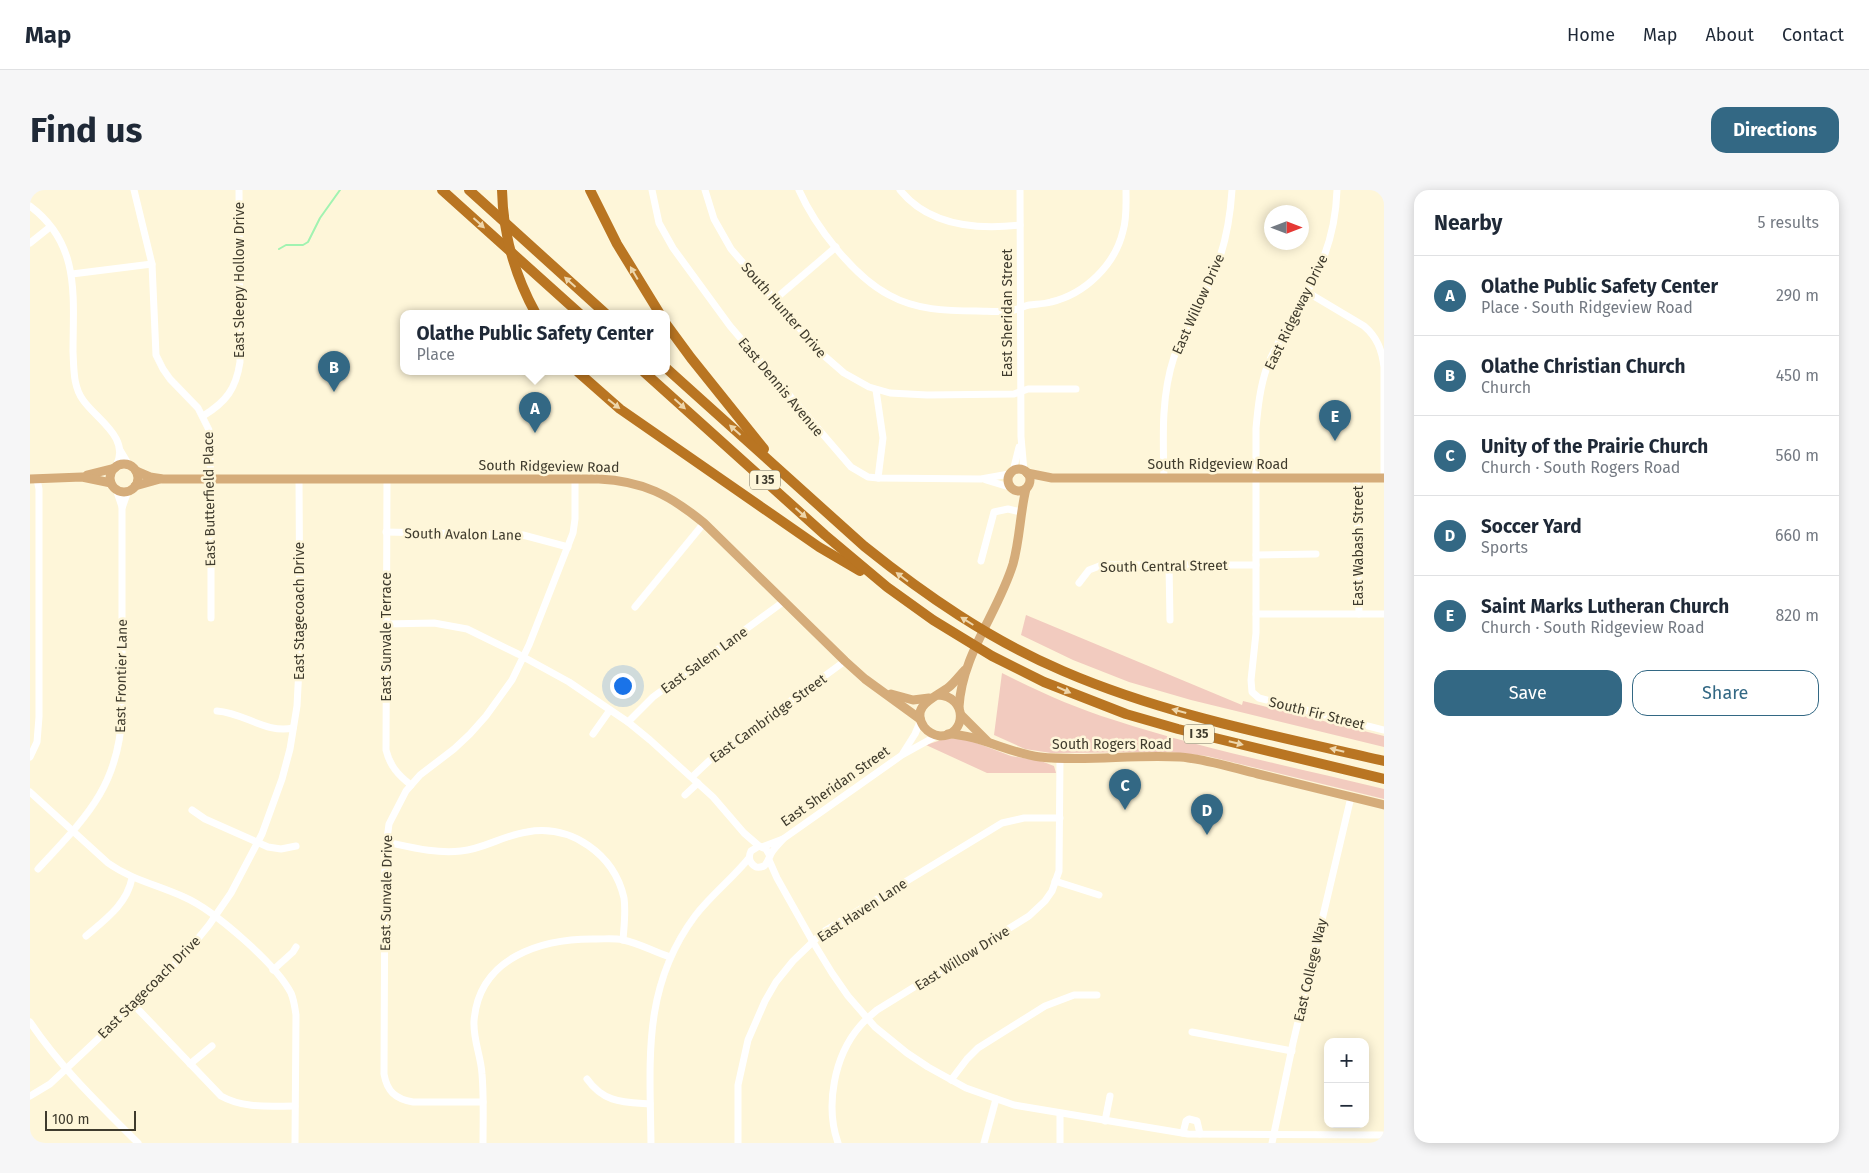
<!DOCTYPE html>
<meta charset="utf-8">
<style>
:root{--surface:#fff;--page:#f6f6f7;--text:#1f2937;--muted:#747a83;--line:#e0e1e3;--accent:#336884}
body{margin:0;font-family:"Fira Sans",sans-serif;background:var(--page);color:var(--text)}
.controls{position:absolute;right:15px;bottom:15px;display:grid;overflow:hidden;border-radius:10px;box-shadow:0 2px 12px #0003}
.controls button{width:45px;height:45px;display:grid;place-items:center;padding:0;border:0;border-bottom:1px solid var(--line);background:var(--surface);color:var(--text);font:25px sans-serif}
.compass{position:absolute;left:1234px;top:15px;width:45px;height:45px;border-radius:50%;background:var(--surface);box-shadow:0 2px 12px #0003;rotate:90deg}
.scale{position:absolute;left:15px;bottom:12px;width:91px;box-sizing:border-box;padding-left:5px;border:2px solid #3f3b2d;border-top:0;font-size:14px;line-height:18px;white-space:nowrap;color:#3f3b2d;-webkit-text-stroke:4px #fef6d9;paint-order:stroke}
.you{position:absolute;left:592px;top:495px;width:18px;height:18px;margin:-12px;border:4px solid #fff;border-radius:50%;background:#1a73e8;box-shadow:0 0 0 8px #1a73e833}
.badge{display:grid;place-items:center;width:32px;height:32px;border-radius:50%;background:var(--accent);color:#fff;font-size:16px;font-weight:700}
.pin{position:absolute;translate:-50% -41px;filter:drop-shadow(0 1px 2px #0008)}
.pin::after{content:'';position:absolute;top:26px;width:18px;height:15px;background:inherit;clip-path:polygon(0 0,100% 0,50% 100%)}
.popup{position:absolute;left:370px;top:120px;width:270px;height:65px;box-sizing:border-box;display:grid;place-content:center;border-radius:10px;background:var(--surface);filter:drop-shadow(0 1px 4px #0005);font-size:16px;white-space:nowrap;color:var(--muted)}
.popup b{font-size:19px;color:var(--text)}
.popup::after{content:'';position:absolute;left:50%;top:100%;margin-left:-10px;border:10px solid transparent;border-top-color:var(--surface)}
.list{margin:0;padding:0;list-style:none}
h2{display:flex;justify-content:space-between;align-items:center;height:65px;margin:0;padding:0 20px;font-size:21px}
h2 small{font-size:16px;font-weight:400;color:var(--muted)}
.list li{display:grid;grid-template-columns:32px 1fr auto;gap:15px;align-items:center;box-sizing:border-box;height:80px;padding:0 20px;border-top:1px solid var(--line)}
.list b{display:block;font-size:19px;white-space:nowrap}
.list p{margin:0;font-size:16px;white-space:nowrap;color:var(--muted)}
.list em{font-size:16px;font-style:normal;color:var(--muted)}
.actions{display:flex;gap:10px;padding:15px 20px}
.actions a{flex:1;padding:11px 0;border:1px solid var(--accent);border-radius:15px;text-align:center;font-size:18px;color:var(--accent)}
.actions .main{background:var(--accent);color:#fff}
.map{position:relative;flex:none;width:1354px;height:953px;overflow:hidden;border-radius:15px}
header{display:flex;align-items:center;gap:30px;box-sizing:border-box;height:70px;padding:0 25px;background:var(--surface);border-bottom:1px solid var(--line)}
header strong{font-size:24px}
nav{display:flex;gap:28px;margin-inline-start:auto;font-size:18px}
.intro{display:flex;align-items:center;justify-content:space-between;box-sizing:border-box;height:120px;padding:0 30px}
h1{margin:0;font-size:35px}
.button{padding:12px 22px;border-radius:15px;background:var(--accent);color:#fff;font-size:18px;font-weight:700}
main{display:flex;gap:30px;padding:0 30px}
aside{flex:1;background:var(--surface);border-radius:15px;box-shadow:0 2px 12px #0003}
.map>svg:first-child{display:block}
</style>
<header>
<strong>Map</strong>
<nav><a>Home</a><a>Map</a><a>About</a><a>Contact</a></nav>
</header>
<div class="intro"><h1>Find us</h1><a class="button">Directions</a></div>
<main>
<div class="map">
<svg width="1354" height="953" viewBox="0 0 1354 953">
<rect width="100%" height="100%" fill="#fef6d9"/>
<g fill="#f2cbbf">
<polygon points="996,425 1212,515 1213,511 1354,546 1354,557 1161,510 1099,492 1043,470 991,445"/>
<path d="M972 483C1008 501 1045 518 1084 530 1172 559 1264 577 1354 599V609L1177 566 1138 562 1021 563 995 559 964 545Z"/>
<polygon points="917,548 936,549 981,566 1011,571 1024,576 1026,583 957,583 896,555"/>
</g>
<g fill="none" stroke-linecap="round" stroke-linejoin="round">
<polyline stroke="#a1f3b1" stroke-width="2" points="249,59 256,55 273,55 278,52 290,28 310,0"/>
<g stroke="#fff" stroke-width="7">
<polyline points="104,0 122,74 126,165 133,179 140,189 168,218 179,240 181,297 181,428"/>
<polyline points="622,0 629,33 643,58 700,136 821,277 838,287 848,288 951,289 979,284"/>
<polyline points="675,0 684,29 701,59 791,163 814,183 839,197 860,203 897,205 984,204 998,199 1046,199"/>
<path d="M769 0C785 36 823 86 859 105 886 120 916 121 947 121 958 121 973 123 984 120 989 119 994 116 999 115 1006 114 1014 114 1021 112 1055 104 1085 75 1093 41 1097 28 1096 14 1096 0"/>
<path d="M870 0C899 36 946 40 990 35"/>
<polyline points="990,0 991,247 994,281"/>
<path d="M1307 0C1306 31 1298 62 1284 89 1269 118 1249 146 1237 177 1230 197 1228 217 1226 238V443L1221 490 1222 502 1229 508 1354 540"/>
<path d="M0 16C51 54 43 107 43 162 44 179 43 196 53 210 67 230 101 248 86 276"/>
<polyline points="0,53 20,37"/>
<polyline points="42,84 122,74"/>
<path d="M1277 102 1334 136C1347 147 1352 160 1354 177V288"/>
<polyline points="744,110 806,57"/>
<polyline points="846,200 853,248 848,288"/>
<path d="M173 226C196 212 206 199 210 172L209 0"/>
<polyline points="90,260 99,275"/>
<polyline points="983,281 989,257"/>
<path d="M1134 288C1133 248 1131 206 1144 167 1154 141 1169 118 1180 92 1194 63 1200 32 1202 0"/>
<polyline points="1327,288 1329,424"/>
<path d="M357 289 356 560C360 576 368 585 381 595"/>
<polyline points="956,290 979,297"/>
<polyline points="86,299 92,317"/>
<polyline points="356,342 493,345 538,357"/>
<polyline points="1226,365 1286,364"/>
<polyline points="951,371 964,322 978,319 991,322"/>
<polyline points="1139,375 1140,430"/>
<polyline points="1049,393 1059,380 1072,375 1226,375"/>
<polyline points="605,417 674,333"/>
<polyline points="1226,424 1354,424"/>
<polyline points="356,434 404,433 437,439 488,464 539,492 598,532 620,550 683,607 714,643 729,656"/>
<path d="M187 521C215 523 236 544 263 538"/>
<polyline points="598,532 623,507 753,412"/>
<polyline points="563,544 580,520"/>
<polyline points="873,563 885,544 891,530"/>
<polyline points="0,567 7,552 9,527 9,299 7,289"/>
<polyline points="662,587 680,570 815,471"/>
<path d="M0 602 78 673C102 690 128 695 154 707 184 720 246 774 261 803 264 810 265 818 266 825L265 953"/>
<polyline points="655,605 668,593"/>
<polyline points="162,620 175,629 238,657 251,659 266,656"/>
<path d="M356 652C380 657 406 664 431 661 454 659 474 645 497 642 541 634 584 664 594 708 596 722 594 736 593 750"/>
<polyline points="732,657 753,649 872,565 908,545"/>
<path d="M740 666 736 659 729 656 721 661C718 667 719 673 726 677 736 678 736 674 740 666 742 660 749 654 753 649"/>
<polyline points="739,670 747,688 783,752 802,783 818,806 845,837 877,863 898,877 936,898 984,915 1158,944 1354,945"/>
<path d="M8 679C55 628 89 597 92 523V318L98 301"/>
<polyline points="1025,691 1069,705"/>
<path d="M56 746C76 729 97 714 102 688"/>
<polyline points="243,780 263,762 266,757"/>
<path d="M104 815 191 906C214 919 240 916 265 916"/>
<path d="M0 832C31 878 69 914 108 953"/>
<polyline points="1162,842 1262,861"/>
<polyline points="160,874 182,856"/>
<path d="M557 889C574 913 593 912 620 914"/>
<polyline points="921,890 937,869 948,858 1015,816 1044,805 1067,805"/>
<polyline points="0,906 20,894 104,815 157,762 179,735 201,703 232,644 252,589 260,559 267,516 270,458 269,289"/>
<path d="M453 912H383C365 909 357 901 354 884L355 664 359 634 376 601 390 585 424 559 440 544 456 526 482 490 499 455 543 343 545 329V289"/>
<polyline points="1030,924 1030,953"/>
<polyline points="1075,931 1080,906"/>
<polyline points="1153,943 1156,931 1159,929 1167,931 1170,944"/>
<path d="M453 953C453 930 454 907 452 884 451 866 443 850 444 831 449 767 512 748 567 749 576 749 585 748 593 750 609 753 624 762 640 767"/>
<path d="M621 953C620 870 612 797 665 726 681 705 702 689 719 668"/>
<polyline points="708,953 708,895 718,850 735,811 746,792 763,771 793,742 972,633 994,628 1030,628"/>
<path d="M808 953C795 916 804 866 830 836 835 830 841 825 847 820L999 726 1015 711 1022 701 1029 681 1030 569"/>
<polyline points="954,953 966,909"/>
<polyline points="1242,953 1263,853 1321,607"/>
</g>
<g stroke="#d5ac7a" stroke-width="9">
<circle cx="94" cy="288" r="14"/>
<circle cx="989" cy="290" r="11"/>
<path d="M106 281 120 287 133 289H569C613 291 640 305 674 333L815 471 835 489 890 529"/>
<polyline points="997,283 1022,288 1354,288"/>
<polyline points="57,285 85,278"/>
<polyline points="0,289 52,287 81,293"/>
<polyline points="105,296 130,289"/>
<polyline points="861,504 883,510 899,508"/>
<path d="M908 505C938 506 937 546 910 546 904 545 898 542 894 537 879 515 907 507 919 497 925 492 930 485 935 480"/>
<path d="M929 517C932 464 968 423 983 374 990 349 990 323 996 299"/>
<polyline points="931,525 957,551"/>
<path d="M918 544C950 545 978 563 1010 567 1056 572 1103 564 1150 567 1176 569 1203 578 1228 584 1270 594 1312 605 1354 615"/>
</g>
<g stroke="#b97522" stroke-width="10">
<polyline points="412,0 550,124"/>
<polyline points="439,0 576,124"/>
<path d="M472 0C473 44 485 86 506 124"/>
<polyline points="560,0 587,54 630,124"/>
<polyline points="636,134 661,168 734,259"/>
<path d="M636 178 834 356C895 405 960 450 1033 481 1135 525 1246 546 1354 571"/>
<polyline points="548,182 590,219 789,357 830,381"/>
<polyline points="614,182 795,345 857,397 903,430 962,466 1014,492 1096,524 1148,539 1354,589"/>
</g>
</g>
<defs><path id="oneway-solid" d="M-6-.8H1V-3.2L6.5 0L1 3.2V.8H-6Z" transform="scale(1.25)"/></defs>
<g fill="#edd6ab">
<use href="#oneway-solid" transform="translate(449 33) rotate(42)"/>
<use href="#oneway-solid" transform="translate(604 83) rotate(-120)"/>
<use href="#oneway-solid" transform="translate(540 92) rotate(-138)"/>
<use href="#oneway-solid" transform="translate(584 214) rotate(38)"/>
<use href="#oneway-solid" transform="translate(650 214) rotate(42)"/>
<use href="#oneway-solid" transform="translate(705 240) rotate(-138)"/>
<use href="#oneway-solid" transform="translate(771 323) rotate(42)"/>
<use href="#oneway-solid" transform="translate(872 387) rotate(-143)"/>
<use href="#oneway-solid" transform="translate(937 431) rotate(-148)"/>
<use href="#oneway-solid" transform="translate(1034 500) rotate(24)"/>
<use href="#oneway-solid" transform="translate(1149 521) rotate(-165)"/>
<use href="#oneway-solid" transform="translate(1206 553) rotate(14)"/>
<use href="#oneway-solid" transform="translate(1307 560) rotate(-166)"/>
</g>
<g text-anchor="middle" stroke-width="5" stroke-linejoin="round" paint-order="stroke">
<g fill="#fef6d9" stroke="#787361" stroke-width="1">
<rect x="720" y="280.5" width="30" height="19" rx="4"/>
<rect x="1154" y="534.5" width="30" height="19" rx="4"/>
</g>
<g font-size="12" font-weight="bold" fill="#3f3b2d">
<text x="735" y="294">I 35</text>
<text x="1169" y="548">I 35</text>
</g>
<g font-size="14" fill="#3f3b2d" stroke="#fef6d9">
<text transform="translate(209 90) rotate(-90)" y="5">East Sleepy Hollow Drive</text>
<text transform="translate(1168 114) rotate(-66)" y="5">East Willow Drive</text>
<text transform="translate(754 120) rotate(49)" y="5">South Hunter Drive</text>
<text transform="translate(1266 122) rotate(-64)" y="5">East Ridgeway Drive</text>
<text transform="translate(977 123) rotate(-90)" y="5">East Sheridan Street</text>
<text transform="translate(751 197) rotate(50)" y="5">East Dennis Avenue</text>
<text x="1188" y="279">South Ridgeview Road</text>
<text transform="translate(519 276) rotate(1)" y="5">South Ridgeview Road</text>
<text transform="translate(179 309) rotate(-91)" y="5">East Butterfield Place</text>
<text transform="translate(433 344) rotate(1)" y="5">South Avalon Lane</text>
<text transform="translate(1328 356) rotate(-90)" y="5">East Wabash Street</text>
<text transform="translate(1134 376) rotate(-1)" y="5">South Central Street</text>
<text transform="translate(269 421) rotate(-90)" y="5">East Stagecoach Drive</text>
<text transform="translate(356 447) rotate(-90)" y="5">East Sunvale Terrace</text>
<text transform="translate(674 470) rotate(-36)" y="5">East Salem Lane</text>
<text transform="translate(91 486) rotate(-89)" y="5">East Frontier Lane</text>
<text transform="translate(1287 523) rotate(14)" y="5">South Fir Street</text>
<text transform="translate(738 528) rotate(-36)" y="5">East Cambridge Street</text>
<text x="1082" y="559">South Rogers Road</text>
<text transform="translate(805 596) rotate(-35)" y="5">East Sheridan Street</text>
<text transform="translate(356 703) rotate(-89)" y="5">East Sunvale Drive</text>
<text transform="translate(832 720) rotate(-33)" y="5">East Haven Lane</text>
<text transform="translate(932 768) rotate(-32)" y="5">East Willow Drive</text>
<text transform="translate(1280 780) rotate(-77)" y="5">East College Way</text>
<text transform="translate(119 797) rotate(-45)" y="5">East Stagecoach Drive</text>
</g>
</g>
</svg>
<div class="controls">
<button>+</button>
<button>−</button>
</div>
<svg class="compass" viewBox="-18 -18 36 36"><path d="M0-13l5 13h-10z" fill="#e53935"/><path d="M0 13l5-13h-10z" fill="#747a83"/></svg>
<div class="scale">100 m</div>
<div class="you"></div>
<div class="pin badge" style="left:505px;top:243px">A</div>
<div class="popup"><b>Olathe Public Safety Center</b>Place</div>
<div class="pin badge" style="left:304px;top:202px">B</div>
<div class="pin badge" style="left:1095px;top:620px">C</div>
<div class="pin badge" style="left:1177px;top:645px">D</div>
<div class="pin badge" style="left:1305px;top:251px">E</div>
</div>
<aside>
<h2>Nearby<small>5 results</small></h2>
<ul class="list">
<li><span class="badge">A</span><div><b>Olathe Public Safety Center</b><p>Place · South Ridgeview Road</p></div><em>290 m</em></li>
<li><span class="badge">B</span><div><b>Olathe Christian Church</b><p>Church</p></div><em>450 m</em></li>
<li><span class="badge">C</span><div><b>Unity of the Prairie Church</b><p>Church · South Rogers Road</p></div><em>560 m</em></li>
<li><span class="badge">D</span><div><b>Soccer Yard</b><p>Sports</p></div><em>660 m</em></li>
<li><span class="badge">E</span><div><b>Saint Marks Lutheran Church</b><p>Church · South Ridgeview Road</p></div><em>820 m</em></li>
</ul>
<div class="actions"><a class="main">Save</a><a>Share</a></div>
</aside>
</main>
